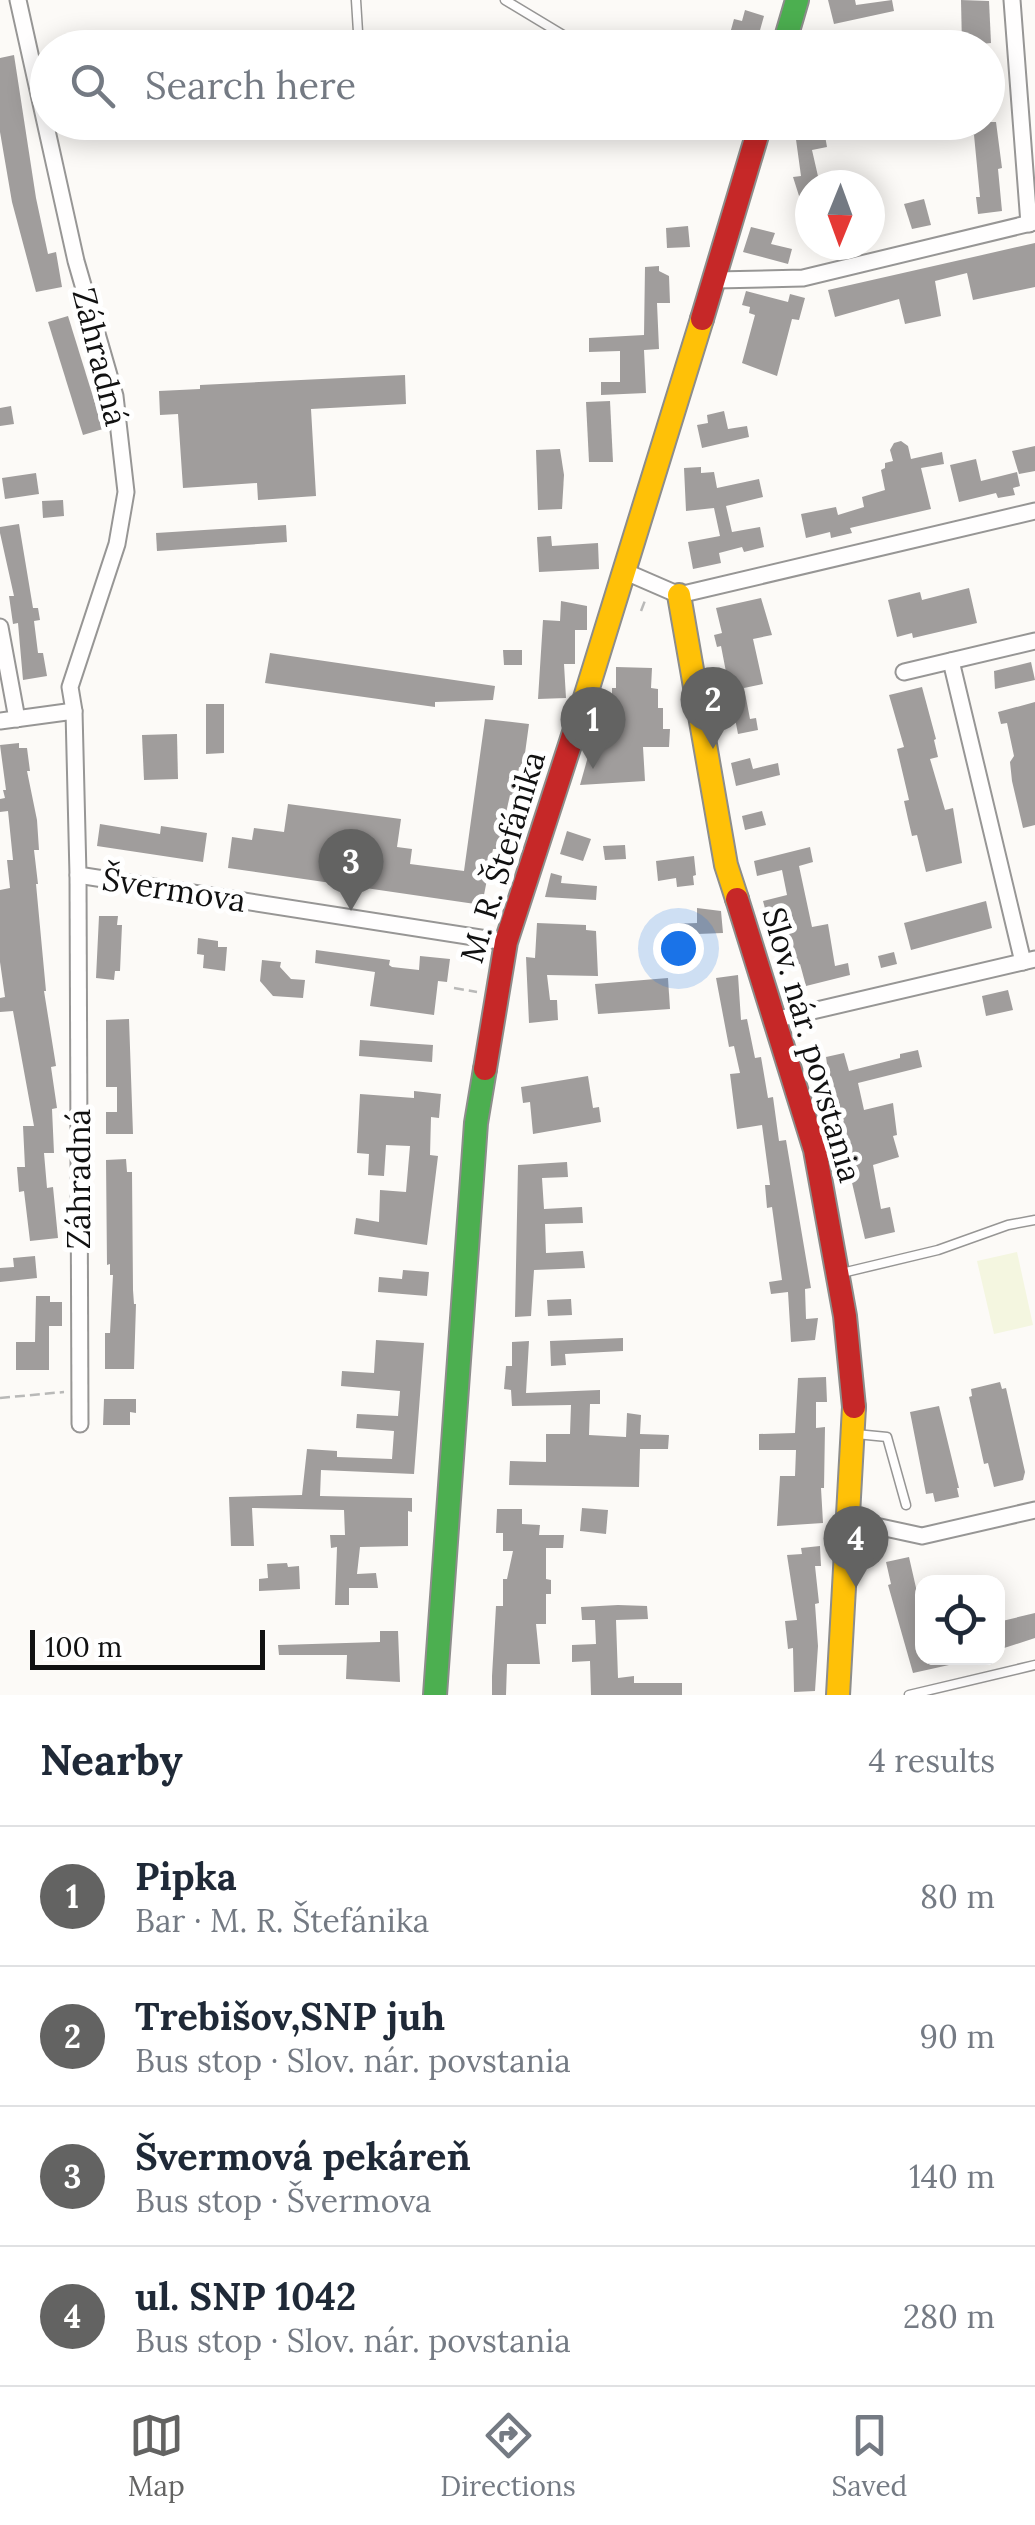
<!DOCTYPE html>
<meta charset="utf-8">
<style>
:root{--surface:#fff;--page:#f6f6f7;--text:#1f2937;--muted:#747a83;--line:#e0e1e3;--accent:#636362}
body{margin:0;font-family:Lora,serif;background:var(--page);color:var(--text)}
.controls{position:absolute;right:30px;bottom:30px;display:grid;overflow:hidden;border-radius:20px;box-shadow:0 5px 25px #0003}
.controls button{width:90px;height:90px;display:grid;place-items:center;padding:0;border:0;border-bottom:2px solid var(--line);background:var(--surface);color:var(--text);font:50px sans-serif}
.compass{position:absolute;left:795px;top:170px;width:90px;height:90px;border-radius:50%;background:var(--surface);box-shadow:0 5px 25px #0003;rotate:181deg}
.scale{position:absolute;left:30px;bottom:25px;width:235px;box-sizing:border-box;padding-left:10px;border:5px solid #111;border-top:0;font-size:28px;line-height:35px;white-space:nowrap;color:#111;-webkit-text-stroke:8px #fff;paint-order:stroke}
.you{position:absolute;left:678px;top:948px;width:35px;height:35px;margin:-25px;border:8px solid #fff;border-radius:50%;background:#1a73e8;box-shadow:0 0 0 15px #1a73e833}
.badge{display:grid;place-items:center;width:65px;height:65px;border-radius:50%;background:var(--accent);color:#fff;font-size:32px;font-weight:700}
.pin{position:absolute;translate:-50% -82px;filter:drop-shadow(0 2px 5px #0008)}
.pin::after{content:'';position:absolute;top:52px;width:35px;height:30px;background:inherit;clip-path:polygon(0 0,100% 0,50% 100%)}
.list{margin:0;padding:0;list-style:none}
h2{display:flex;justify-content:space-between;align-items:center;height:130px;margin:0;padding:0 40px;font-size:42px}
h2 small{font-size:32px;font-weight:400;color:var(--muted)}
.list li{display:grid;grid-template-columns:65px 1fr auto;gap:30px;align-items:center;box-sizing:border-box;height:140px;padding:0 40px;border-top:2px solid var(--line)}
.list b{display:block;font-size:38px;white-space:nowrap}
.list p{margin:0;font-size:32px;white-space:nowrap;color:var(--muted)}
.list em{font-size:32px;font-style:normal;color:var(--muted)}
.icon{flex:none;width:55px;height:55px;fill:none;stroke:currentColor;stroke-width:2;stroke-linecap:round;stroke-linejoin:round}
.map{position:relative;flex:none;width:1035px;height:1695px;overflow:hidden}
.search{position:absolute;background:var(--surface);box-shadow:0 5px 25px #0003;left:30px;right:30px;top:30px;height:110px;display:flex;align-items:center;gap:25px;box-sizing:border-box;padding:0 35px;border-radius:55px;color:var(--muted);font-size:38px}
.sheet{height:690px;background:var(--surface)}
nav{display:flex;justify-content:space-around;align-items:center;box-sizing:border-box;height:140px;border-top:2px solid var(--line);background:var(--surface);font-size:28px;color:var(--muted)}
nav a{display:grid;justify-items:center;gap:5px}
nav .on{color:var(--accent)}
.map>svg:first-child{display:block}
</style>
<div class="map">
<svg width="1035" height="1695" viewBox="0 0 1035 1695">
<rect width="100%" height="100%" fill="#fcfaf7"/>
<polygon fill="#f4f6e0" points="1017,1252 1033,1325 994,1334 977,1261"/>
<g fill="#a09d9c">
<polygon points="828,0 855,0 856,5 892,0 894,11 834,24"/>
<polygon points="961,0 989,1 991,43 962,46"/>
<polygon points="745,10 764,16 755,48 726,48 734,19 742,21"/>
<polygon points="14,55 36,198 48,254 56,252 62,287 36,292 12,202 0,132 0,58"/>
<polygon points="818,122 819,131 824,130 827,147 812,150 820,185 810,185 810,196 800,199 793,177 801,176 794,125"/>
<polygon points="962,122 996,122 1002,168 998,169 1002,211 978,214 976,197 980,197 974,135 963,136"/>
<polygon points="924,199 931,225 912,229 904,204"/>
<polygon points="688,226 690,247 667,248 666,228"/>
<polygon points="751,227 775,233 771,244 792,249 788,264 743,252"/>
<polygon points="1035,243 1035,287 973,300 967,273 935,281 941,316 905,324 899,299 835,317 828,290"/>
<polygon points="659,266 659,271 669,276 670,303 657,303 659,349 644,350 646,393 601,395 601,382 620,382 620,351 589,352 589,338 644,335 645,267"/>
<polygon points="746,291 788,302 790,294 805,298 799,320 792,319 777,376 742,363 755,315 749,313 750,307 742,305"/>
<polygon points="68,316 103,429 83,435 48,322"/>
<polygon points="405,375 406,404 311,409 316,496 258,500 257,483 183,488 178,414 160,415 159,391 200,389 200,385"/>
<polygon points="610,401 613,462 589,462 586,402"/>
<polygon points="11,406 14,424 0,426 0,408"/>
<polygon points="724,411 728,429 747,426 749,437 702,448 697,425 708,423 707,415"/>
<polygon points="901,441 908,446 911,459 942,452 944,464 921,468 931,509 850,528 852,533 831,538 830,532 806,538 801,514 836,507 838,515 864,507 862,497 885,490 881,470 885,468 885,463 893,461 890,450 894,443"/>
<polygon points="1035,446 1035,471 1019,474 1012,451"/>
<polygon points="560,449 564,475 562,509 538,510 536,450"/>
<polygon points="976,459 981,481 1017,472 1020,486 1013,488 1015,495 998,498 996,493 959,502 950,465"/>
<polygon points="701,467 701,473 714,472 717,488 759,479 763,497 726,506 732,532 760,527 764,547 744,552 742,547 719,553 721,563 693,569 688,542 720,536 714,508 686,511 684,468"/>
<polygon points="36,473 39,494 5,499 2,478"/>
<polygon points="63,500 64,516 43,518 42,501"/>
<polygon points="19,524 33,608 38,608 40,620 34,621 38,653 43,653 47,676 23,680 18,623 13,624 9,596 14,596 0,533 0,527"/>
<polygon points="286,525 287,542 157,551 156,533"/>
<polygon points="551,536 552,546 598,543 599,569 539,572 537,537"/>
<polygon points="969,588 977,623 913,638 912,633 897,637 888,600 920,592 922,600"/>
<polygon points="761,598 772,635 753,639 763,684 744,688 750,719 756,718 758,730 738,734 721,646 717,647 714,635 722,633 716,608"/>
<polygon points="561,601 587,606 587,630 575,630 575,664 564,664 566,698 538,699 543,620 560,621"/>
<polygon points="503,650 522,650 522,665 504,665"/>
<polygon points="270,653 495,686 493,700 435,702 435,707 265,683"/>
<polygon points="1031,662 1035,680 995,689 994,671"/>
<polygon points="616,667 652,668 651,688 658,689 658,708 663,708 663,729 670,729 669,747 643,747 645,781 580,785 589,753 600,756 600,733 609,733 609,710 612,710 612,688 616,688"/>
<polygon points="922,687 936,739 934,740 938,757 930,759 945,810 953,808 962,863 926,872 917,835 912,836 908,819 904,801 909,800 897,749 904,747 889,695"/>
<polygon points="1035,702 1035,825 1023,828 1012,781 1010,762 1014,756 1007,723 1001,724 998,712"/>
<polygon points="206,704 224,704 224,753 206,754"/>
<polygon points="485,719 529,724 523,768 519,767 515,796 510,795 498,849 493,849 482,905 228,868 232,837 252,840 254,828 284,832 288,804 401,819 397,847 412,849 410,864 464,871"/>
<polygon points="177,734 178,779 144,780 142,735"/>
<polygon points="19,743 19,748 27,748 30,771 27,771 37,820 39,850 34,850 38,884 36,884 46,991 44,991 56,1066 51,1067 57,1108 52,1109 54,1153 44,1153 47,1188 53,1187 58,1238 30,1241 24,1191 19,1192 17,1167 25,1167 23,1126 34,1126 13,1011 0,1012 0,998 5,997 0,962 0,890 10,888 7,860 13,860 8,811 0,812 0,799 5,798 3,790 6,790 0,745"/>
<polygon points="750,758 753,769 778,763 780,775 736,786 731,763"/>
<polygon points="762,811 766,825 745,830 742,816"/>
<polygon points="100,824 160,834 161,826 207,833 203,862 97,846"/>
<polygon points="567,831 591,839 583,861 560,854"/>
<polygon points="625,845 626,859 605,860 603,846"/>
<polygon points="810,847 813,862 799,866 812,927 828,924 835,966 848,963 850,975 806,986 800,964 781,968 763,901 787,895 782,870 757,876 754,861"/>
<polygon points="694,856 696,875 693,876 694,885 677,887 676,878 658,881 656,861"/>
<polygon points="551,873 562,876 561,883 597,886 596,900 545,897"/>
<polygon points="986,901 992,928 911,950 904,923"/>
<polygon points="697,908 721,911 723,933 672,935 671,924 697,923"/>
<polygon points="99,916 118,916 117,925 122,925 120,971 115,971 114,980 96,978"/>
<polygon points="537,923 586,925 586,930 596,931 598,976 547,975 550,1000 557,1000 558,1020 529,1023 526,957 535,958"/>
<polygon points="198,938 218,941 218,947 227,947 225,971 203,968 204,955 197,954"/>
<polygon points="316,950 390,960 389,965 392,967 419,970 420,956 450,959 447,982 438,981 434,1015 370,1006 375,972 315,963"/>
<polygon points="894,952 897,964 881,968 878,956"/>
<polygon points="262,960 281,962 280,967 291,979 305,980 303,998 273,996 260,981"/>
<polygon points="738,975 741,1020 747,1019 755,1058 761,1057 768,1098 773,1097 779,1141 786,1140 811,1288 805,1289 806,1319 818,1318 815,1340 791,1342 788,1292 771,1294 769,1282 782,1280 772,1207 767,1208 765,1185 770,1185 762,1125 737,1129 730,1074 740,1073 734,1046 729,1047 716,978"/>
<polygon points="668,978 670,1009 598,1014 595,984"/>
<polygon points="1008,990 1013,1010 986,1016 982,996"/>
<polygon points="129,1019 133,1134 106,1134 106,1112 117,1112 117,1087 106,1087 106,1020"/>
<polygon points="360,1040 433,1045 432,1062 359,1056"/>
<polygon points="918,1050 922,1067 858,1083 864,1110 893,1103 897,1135 893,1136 899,1157 873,1165 881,1209 890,1207 895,1232 865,1239 844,1148 841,1149 817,1067 827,1064 826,1057 844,1053 849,1071 900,1058 900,1054"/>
<polygon points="588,1076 593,1108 599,1107 601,1122 533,1134 530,1102 523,1103 521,1087"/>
<polygon points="414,1091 441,1094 439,1118 431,1117 430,1155 438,1156 427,1245 354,1234 356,1218 379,1222 380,1190 406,1192 410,1146 386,1145 384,1176 368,1175 369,1154 357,1153 360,1094 414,1098"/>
<polygon points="126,1159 127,1172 132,1172 133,1290 134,1304 136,1304 134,1369 105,1369 105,1333 110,1333 113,1275 110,1275 110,1264 107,1265 106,1160"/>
<polygon points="567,1162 568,1177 542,1178 544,1209 582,1207 583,1223 545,1224 546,1253 583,1251 585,1268 534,1270 531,1316 515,1317 518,1165"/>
<polygon points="35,1256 37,1278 0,1282 0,1268 14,1267 13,1258"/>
<polygon points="403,1270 429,1272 427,1296 378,1292 379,1277 402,1279"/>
<polygon points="36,1296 50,1296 50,1302 62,1302 62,1326 49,1326 49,1370 16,1370 16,1342 35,1342"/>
<polygon points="571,1299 572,1315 548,1316 547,1300"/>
<polygon points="623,1338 623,1351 565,1354 566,1365 551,1366 550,1341"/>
<polygon points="376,1340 424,1343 414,1474 321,1470 320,1496 412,1498 412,1512 408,1511 408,1546 360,1547 357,1574 376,1573 378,1588 349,1588 349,1605 335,1605 337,1547 331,1548 330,1535 345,1535 344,1510 252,1508 254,1546 231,1546 229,1497 302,1495 307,1449 337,1451 337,1457 392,1459 394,1431 356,1428 357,1414 398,1416 400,1391 341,1386 342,1371 374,1373"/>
<polygon points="529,1341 526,1393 600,1390 600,1404 590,1404 589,1435 626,1437 627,1413 641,1415 640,1434 669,1435 668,1449 640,1449 639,1487 509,1485 510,1461 546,1462 546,1434 570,1434 571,1405 512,1406 511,1390 504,1389 506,1366 512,1366 512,1342"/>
<polygon points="826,1377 827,1402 816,1402 816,1428 825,1427 824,1488 821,1488 823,1523 777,1526 780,1476 795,1476 796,1450 759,1450 759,1434 795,1433 798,1378"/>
<polygon points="1000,1382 1002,1389 1006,1388 1025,1472 1023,1480 994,1487 988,1463 984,1464 969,1397 972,1396 971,1389"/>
<polygon points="104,1399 136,1399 136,1413 130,1412 130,1425 103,1425"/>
<polygon points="939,1406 959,1488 957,1488 959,1497 935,1502 933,1493 926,1494 910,1412"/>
<polygon points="582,1508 608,1510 606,1534 580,1531"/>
<polygon points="497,1509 522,1509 522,1524 540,1525 539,1535 564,1535 563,1548 546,1548 546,1579 551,1580 551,1594 546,1594 546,1624 536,1624 540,1664 507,1664 506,1695 492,1695 492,1676 496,1606 503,1606 503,1579 507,1579 513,1551 503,1551 503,1533 496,1533"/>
<polygon points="820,1546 821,1566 815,1566 819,1603 815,1604 818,1646 815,1691 794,1692 793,1648 788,1649 785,1621 797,1620 787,1555 802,1554 801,1548"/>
<polygon points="909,1557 922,1614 922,1658 957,1658 958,1663 913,1673 888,1585 891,1584 886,1562"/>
<polygon points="287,1563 288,1567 299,1566 300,1589 259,1591 259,1579 268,1578 267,1564"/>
<polygon points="618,1605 647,1606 648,1619 616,1620 618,1678 634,1676 634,1683 682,1683 682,1695 591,1695 590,1661 572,1662 572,1645 596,1644 595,1620 582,1620 581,1607"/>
<polygon points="1035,1613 1035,1638 998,1650 998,1622"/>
<polygon points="380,1631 398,1631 400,1682 346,1679 347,1655 279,1655 278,1645 380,1642"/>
</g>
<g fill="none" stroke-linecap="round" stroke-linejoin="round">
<defs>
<g id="lane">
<polyline points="356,0 359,48"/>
<polyline points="505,0 568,38 568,48"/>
<polyline points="727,122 757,131"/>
<polyline points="842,1273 938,1250 1008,1225 1035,1220"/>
<polyline points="856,1434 887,1437 906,1505"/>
<polyline points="909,1695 1035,1665"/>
</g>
<g id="street">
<polyline points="18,0 76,261 115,396 126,492 117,544 70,687 74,711"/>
<polyline points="1012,0 1029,224"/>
<polyline points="715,280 803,278 1035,222"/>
<polyline points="626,572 679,595 1035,511"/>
<polyline points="0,627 17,719"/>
<polyline points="951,661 1023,962"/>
<polyline points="904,672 1035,641"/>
<polyline points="0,721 74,711 78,875 506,942"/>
<polyline points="78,875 80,1424"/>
<polyline points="774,1020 1035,959"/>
<polyline points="848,1520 922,1536 1035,1510"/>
</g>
<g id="fast">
<polyline points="783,48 797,0"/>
<polyline points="435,1695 476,1123 485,1069"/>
</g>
<g id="slow">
<polyline points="679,595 726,865 737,899"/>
<polyline points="579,717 702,319"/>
<polyline points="838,1695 854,1407"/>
</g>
<g id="jam">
<polyline points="702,319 761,122"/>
<polyline points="737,899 815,1150 845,1316 854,1407"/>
<polyline points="485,1069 506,942 579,717"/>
</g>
</defs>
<use href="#lane" stroke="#979695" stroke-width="11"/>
<use href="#street" stroke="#979695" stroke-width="19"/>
<use href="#fast" stroke="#8d8d8b" stroke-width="26"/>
<use href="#slow" stroke="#8d8d8b" stroke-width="26"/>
<use href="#jam" stroke="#8d8d8b" stroke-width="26"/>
<g stroke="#b9b9b8" stroke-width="2.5" stroke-dasharray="10 5" stroke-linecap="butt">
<polyline points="641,611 646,598"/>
<polyline points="454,988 477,992"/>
<polyline points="0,1398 64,1392"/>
</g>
<use href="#lane" stroke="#fffefe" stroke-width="8"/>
<use href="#street" stroke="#fffefe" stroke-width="15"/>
<use href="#fast" stroke="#4caf50" stroke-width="22"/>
<use href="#slow" stroke="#ffc107" stroke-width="22"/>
<use href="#jam" stroke="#c62828" stroke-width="22"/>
</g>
<g text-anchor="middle" stroke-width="10" stroke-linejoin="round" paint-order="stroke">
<g font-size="32" fill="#111" stroke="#fff">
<text transform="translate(100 357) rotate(76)" y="11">Záhradná</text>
<text transform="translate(503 857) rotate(-73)" y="11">M. R. Štefánika</text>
<text transform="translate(174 890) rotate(9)" y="11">Švermova</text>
<text transform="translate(812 1045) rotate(74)" y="11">Slov. nár. povstania</text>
<text transform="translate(79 1179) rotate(-90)" y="11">Záhradná</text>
</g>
</g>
</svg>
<div class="controls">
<button><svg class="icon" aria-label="locate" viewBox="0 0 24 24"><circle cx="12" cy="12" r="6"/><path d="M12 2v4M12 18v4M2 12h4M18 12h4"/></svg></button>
</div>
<svg class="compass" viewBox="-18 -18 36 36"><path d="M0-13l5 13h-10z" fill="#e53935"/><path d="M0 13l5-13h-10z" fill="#747a83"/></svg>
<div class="scale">100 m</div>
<div class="you"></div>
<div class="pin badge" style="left:593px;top:769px">1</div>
<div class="pin badge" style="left:713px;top:749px">2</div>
<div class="pin badge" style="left:351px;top:911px">3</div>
<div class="pin badge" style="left:856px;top:1588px">4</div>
<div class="search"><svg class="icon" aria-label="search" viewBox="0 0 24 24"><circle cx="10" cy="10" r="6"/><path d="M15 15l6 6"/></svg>Search here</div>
</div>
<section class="sheet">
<h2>Nearby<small>4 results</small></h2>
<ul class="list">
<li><span class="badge">1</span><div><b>Pipka</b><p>Bar · M. R. Štefánika</p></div><em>80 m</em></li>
<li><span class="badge">2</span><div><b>Trebišov,SNP juh</b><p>Bus stop · Slov. nár. povstania</p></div><em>90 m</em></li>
<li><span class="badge">3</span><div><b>Švermová pekáreň</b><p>Bus stop · Švermova</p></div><em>140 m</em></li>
<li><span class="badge">4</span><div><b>ul. SNP 1042</b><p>Bus stop · Slov. nár. povstania</p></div><em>280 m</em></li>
</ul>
</section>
<nav>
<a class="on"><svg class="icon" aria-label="map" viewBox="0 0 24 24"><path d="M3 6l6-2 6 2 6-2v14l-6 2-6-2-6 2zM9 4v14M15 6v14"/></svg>Map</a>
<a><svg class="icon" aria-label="directions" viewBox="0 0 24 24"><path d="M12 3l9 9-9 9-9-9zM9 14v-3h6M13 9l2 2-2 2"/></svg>Directions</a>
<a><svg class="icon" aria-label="saved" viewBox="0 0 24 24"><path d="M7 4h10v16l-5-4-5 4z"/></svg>Saved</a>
</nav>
